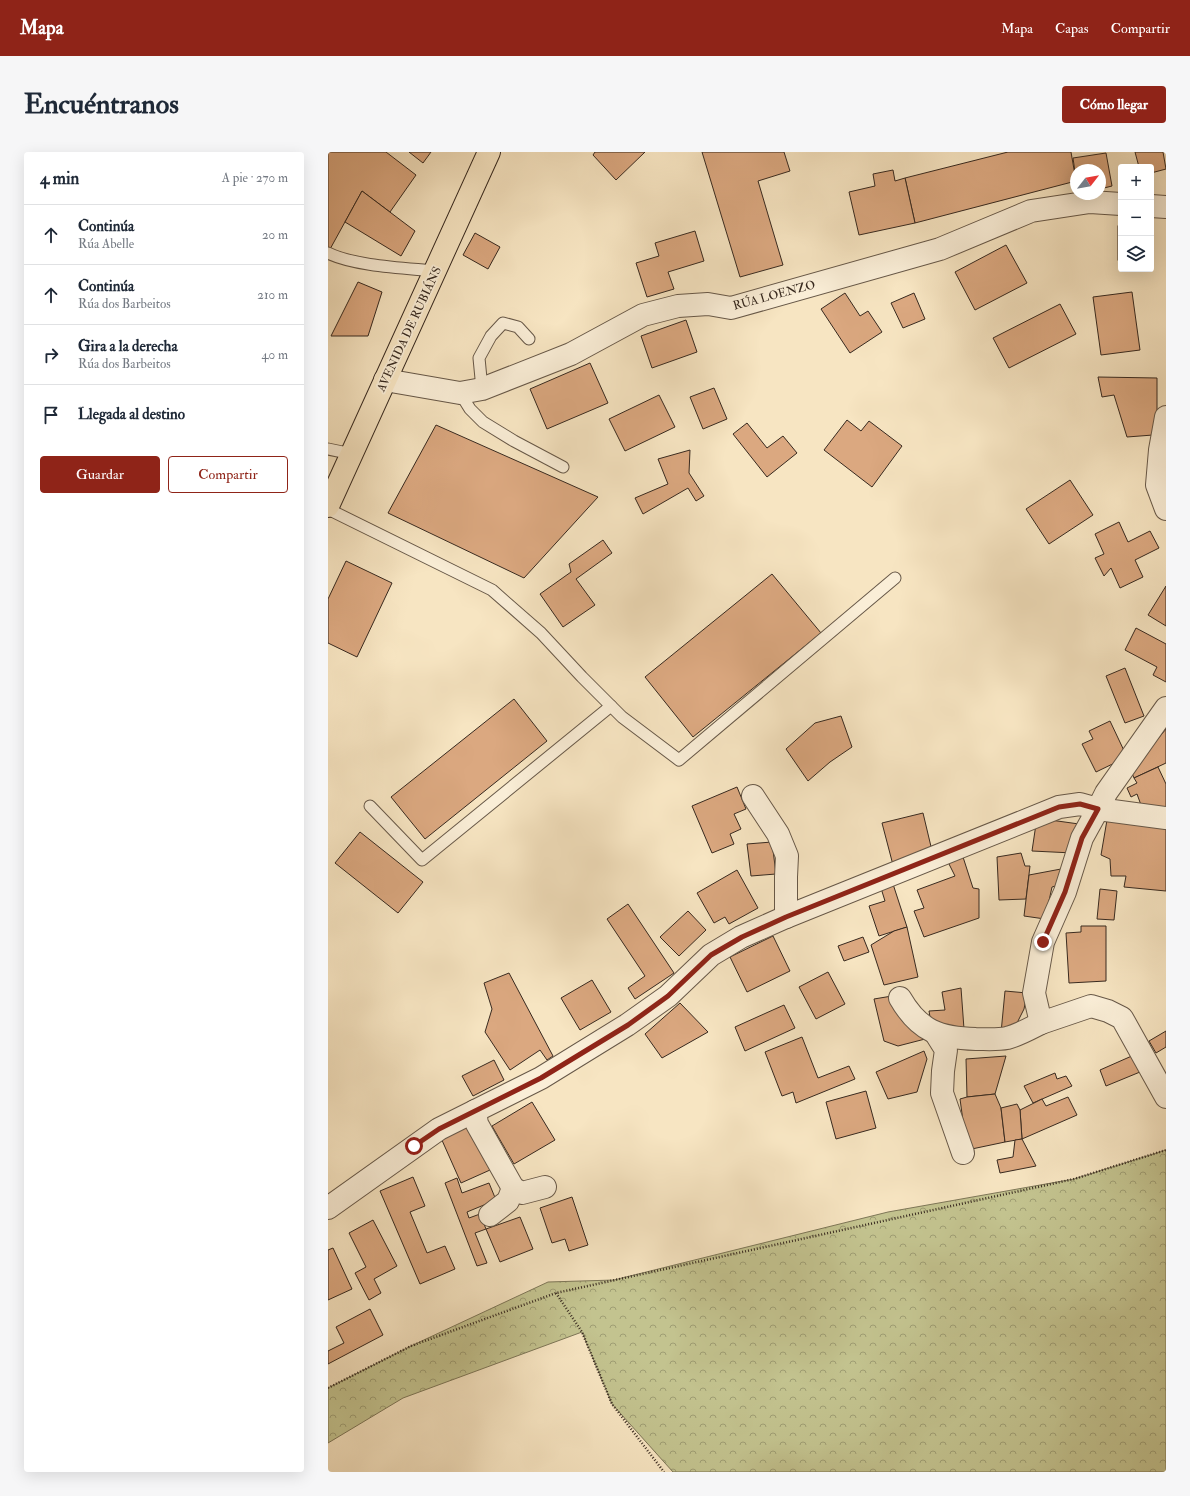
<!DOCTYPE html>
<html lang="es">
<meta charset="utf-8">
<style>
:root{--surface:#fff;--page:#f6f6f7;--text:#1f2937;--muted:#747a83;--line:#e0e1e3;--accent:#8f2418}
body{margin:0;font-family:"IM FELL Double Pica",serif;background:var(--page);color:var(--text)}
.controls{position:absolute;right:12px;top:12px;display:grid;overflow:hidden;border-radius:4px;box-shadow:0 4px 16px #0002}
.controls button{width:36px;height:36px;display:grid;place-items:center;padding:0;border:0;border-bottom:1px solid var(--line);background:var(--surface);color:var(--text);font:20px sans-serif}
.compass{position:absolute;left:742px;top:12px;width:36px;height:36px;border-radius:50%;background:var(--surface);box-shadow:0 4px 16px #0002;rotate:59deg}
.stop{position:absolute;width:12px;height:12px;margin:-9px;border:3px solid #8f2418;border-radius:50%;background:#fff}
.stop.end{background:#8f2418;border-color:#fff;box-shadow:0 1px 4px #0008}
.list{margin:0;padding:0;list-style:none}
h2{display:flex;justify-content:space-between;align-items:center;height:52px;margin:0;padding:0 16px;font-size:17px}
h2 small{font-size:13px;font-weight:400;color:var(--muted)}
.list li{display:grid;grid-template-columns:26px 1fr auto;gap:12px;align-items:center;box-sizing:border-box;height:60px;padding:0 16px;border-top:1px solid var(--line)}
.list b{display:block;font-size:15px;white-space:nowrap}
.list p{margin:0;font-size:13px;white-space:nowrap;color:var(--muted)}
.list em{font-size:13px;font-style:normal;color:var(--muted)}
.actions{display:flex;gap:8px;padding:12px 16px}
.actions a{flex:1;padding:9px 0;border:1px solid var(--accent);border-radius:4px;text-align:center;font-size:14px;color:var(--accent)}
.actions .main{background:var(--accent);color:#fff}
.icon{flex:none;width:22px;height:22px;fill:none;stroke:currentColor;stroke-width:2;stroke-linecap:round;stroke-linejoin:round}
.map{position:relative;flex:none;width:838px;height:1320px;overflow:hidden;border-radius:4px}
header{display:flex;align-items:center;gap:24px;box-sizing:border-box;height:56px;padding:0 20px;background:var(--accent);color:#fff}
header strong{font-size:19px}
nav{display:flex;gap:22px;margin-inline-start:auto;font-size:14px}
.intro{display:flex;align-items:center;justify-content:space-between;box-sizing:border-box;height:96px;padding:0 24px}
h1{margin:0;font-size:28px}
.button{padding:10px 18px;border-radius:4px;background:var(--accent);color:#fff;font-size:14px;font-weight:700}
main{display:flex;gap:24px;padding:0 24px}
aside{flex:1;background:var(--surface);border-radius:4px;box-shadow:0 4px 16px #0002}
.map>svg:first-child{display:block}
</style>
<header>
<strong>Mapa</strong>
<nav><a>Mapa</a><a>Capas</a><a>Compartir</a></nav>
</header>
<div class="intro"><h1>Encuéntranos</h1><a class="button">Cómo llegar</a></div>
<main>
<aside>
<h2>4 min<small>A pie · 270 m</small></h2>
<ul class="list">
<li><svg class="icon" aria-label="ahead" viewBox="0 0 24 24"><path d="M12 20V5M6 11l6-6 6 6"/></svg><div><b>Continúa</b><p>Rúa Abelle</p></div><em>20 m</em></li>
<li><svg class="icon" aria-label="ahead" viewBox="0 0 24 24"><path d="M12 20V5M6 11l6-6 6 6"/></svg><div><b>Continúa</b><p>Rúa dos Barbeitos</p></div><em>210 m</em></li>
<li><svg class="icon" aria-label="right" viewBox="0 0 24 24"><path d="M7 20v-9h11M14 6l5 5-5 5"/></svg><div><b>Gira a la derecha</b><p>Rúa dos Barbeitos</p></div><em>40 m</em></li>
<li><svg class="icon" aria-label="arrive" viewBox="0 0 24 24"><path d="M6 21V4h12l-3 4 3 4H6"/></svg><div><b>Llegada al destino</b></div></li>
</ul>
<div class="actions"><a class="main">Guardar</a><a>Compartir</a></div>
</aside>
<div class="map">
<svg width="838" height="1320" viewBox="0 0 838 1320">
<defs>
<pattern id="forest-crowns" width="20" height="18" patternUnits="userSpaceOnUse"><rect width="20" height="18" fill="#c3c38f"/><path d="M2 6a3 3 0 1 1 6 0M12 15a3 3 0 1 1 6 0" fill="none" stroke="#9f9e74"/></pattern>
</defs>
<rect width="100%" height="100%" fill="#f7e5c2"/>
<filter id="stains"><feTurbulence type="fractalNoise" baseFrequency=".005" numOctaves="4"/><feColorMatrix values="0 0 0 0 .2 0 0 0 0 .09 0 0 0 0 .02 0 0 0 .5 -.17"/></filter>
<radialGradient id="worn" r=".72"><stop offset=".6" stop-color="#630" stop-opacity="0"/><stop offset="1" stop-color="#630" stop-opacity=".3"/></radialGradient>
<polygon fill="url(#forest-crowns)" stroke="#7d7657" points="838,998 838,1320 345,1320 284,1252 254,1180 75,1246 0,1291 0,1236 83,1194 220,1130 286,1128 560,1060 746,1027"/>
<g fill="#dba880" stroke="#37291f">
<polygon points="0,0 58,0 88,23 62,60 34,39 1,99 0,98"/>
<polygon points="81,0 103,0 95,11"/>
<polygon points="267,0 317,0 288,28 265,3"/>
<polygon points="374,0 456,0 462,19 430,29 455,113 412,125"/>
<polygon points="680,0 743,0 748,29 587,71 577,26"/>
<polygon points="807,0 835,0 838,17 823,21 823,15 811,15"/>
<polygon points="778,1 784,34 772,37 772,18 748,18 748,27 745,6"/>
<polygon points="565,18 567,29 577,26 587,71 531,83 521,40 547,34 545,22"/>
<polygon points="34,39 87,79 73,104 17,70"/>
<rect x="790" y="74" width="3" height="34"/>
<polygon points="367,79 376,109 340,120 346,137 319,145 308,111 331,104 327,91"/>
<polygon points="147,81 172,95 160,117 135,103"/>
<polygon points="678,93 699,131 647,158 627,120"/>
<polygon points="30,130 54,140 40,184 3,184"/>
<polygon points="804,140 812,198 773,203 765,145"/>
<polygon points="517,141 532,164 540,159 554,180 522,201 493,157"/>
<polygon points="586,141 597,167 575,176 563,151"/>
<polygon points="732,152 748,182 681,216 665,186"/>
<polygon points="358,168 369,200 324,216 313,184"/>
<polygon points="262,211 280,251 219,277 202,237"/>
<polygon points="770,225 829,226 829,269 825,283 799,285 786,243 774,245"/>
<polygon points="386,236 399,267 375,277 362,245"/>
<polygon points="331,243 347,275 297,299 281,267"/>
<polygon points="519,268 533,279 541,269 574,294 544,335 496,298"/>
<polygon points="419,271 439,296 455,284 469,301 439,325 405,282"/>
<polygon points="108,273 270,345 196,426 60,361"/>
<polygon points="362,298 361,321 376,344 368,349 360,336 315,362 307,346 340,332 330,307"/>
<polygon points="742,328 765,363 721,392 698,357"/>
<polygon points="791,370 800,390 822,379 831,396 807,408 815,425 792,436 783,416 776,424 767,406 776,402 767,382"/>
<polygon points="275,388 284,401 248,427 267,453 235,475 212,442 243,420 241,412"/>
<polygon points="18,409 64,431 29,505 0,491 0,447"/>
<polygon points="444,422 493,481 365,585 317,525"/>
<polygon points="838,434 838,474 820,463"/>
<polygon points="808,476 838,492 838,530 825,523 829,515 797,498"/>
<polygon points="797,516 816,564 797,571 778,524"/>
<polygon points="186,547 219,589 97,687 63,645"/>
<polygon points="513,564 524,595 502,610 480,629 458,597 487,571"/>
<polygon points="782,569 799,605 768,620 754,592 765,587 761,579"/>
<polygon points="838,577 838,611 806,626 803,619"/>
<polygon points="830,615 838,632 838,656 813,653 809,642 803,645 799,636 809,631 806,626"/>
<polygon points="409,635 418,657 406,662 413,677 402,682 406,692 384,701 364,654"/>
<polygon points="595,661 605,703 565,713 554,671"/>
<polygon points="715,667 751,672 745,701 704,699 708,672"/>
<polygon points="779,668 838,677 838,739 796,735 798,724 783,724 782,707 773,703"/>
<polygon points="32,680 95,730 70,761 7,711"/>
<polygon points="444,690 448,722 423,724 419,692"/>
<polygon points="693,701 697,714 702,714 698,747 671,748 669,705"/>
<polygon points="635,705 645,736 651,737 651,766 596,785 586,759 596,756 589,738 627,724 620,710"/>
<polygon points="733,717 731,733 724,735 717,767 696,764 701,723"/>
<polygon points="409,718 430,756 401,772 397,765 386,771 369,741"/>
<polygon points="564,729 579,775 551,784 541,754 557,749 552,733"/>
<polygon points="772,737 789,739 786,768 769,767"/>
<polygon points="300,752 346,821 307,847 300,836 317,824 279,767"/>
<polygon points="360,759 378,778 351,804 332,785"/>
<polygon points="753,774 778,774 778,829 741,831 738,781 753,780"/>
<polygon points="579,775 590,825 556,833 543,793 566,779"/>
<polygon points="445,784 462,819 419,840 402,805"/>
<polygon points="535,785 541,800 516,809 510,794"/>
<polygon points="500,820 517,852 488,867 471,835"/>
<polygon points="181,821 225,904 219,908 212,898 182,918 157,880 164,857 156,831"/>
<polygon points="264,828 283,860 252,878 233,846"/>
<polygon points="633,836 636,877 603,871 601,859 617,858 614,840"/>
<polygon points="677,839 699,841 696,857 689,871 673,881"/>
<polygon points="564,844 575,870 601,886 570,894 556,889 546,847"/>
<polygon points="352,851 380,880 334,906 317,882"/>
<polygon points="456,853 467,876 417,899 407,875"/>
<polygon points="838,879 838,895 828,901 821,889"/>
<polygon points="474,885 490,926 521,914 527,927 468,951 465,940 454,944 437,900"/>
<polygon points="596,899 599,907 589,940 560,947 548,920"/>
<polygon points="806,903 812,920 778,934 772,918"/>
<polygon points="678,904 667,942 639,945 638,907"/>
<polygon points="166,908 176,928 145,944 134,924"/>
<polygon points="727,921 729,927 738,924 744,934 705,951 696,934"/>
<polygon points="538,939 548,976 508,987 498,950"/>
<polygon points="667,942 673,956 677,990 639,998 632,947 639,945"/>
<polygon points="740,945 749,963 694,987 692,958 714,947 718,954"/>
<polygon points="204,950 227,988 186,1012 164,974"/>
<polygon points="689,952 692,958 694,987 677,990 673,956"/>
<polygon points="143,973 162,1018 133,1031 113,986"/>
<polygon points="694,987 708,1014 672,1021 669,1008 685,1005 687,988"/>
<polygon points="85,1025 97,1054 82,1060 99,1101 117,1094 127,1117 92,1132 52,1039"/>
<polygon points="129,1026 134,1041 161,1031 168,1048 139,1060 141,1066 152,1062 158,1077 147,1081 159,1111 149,1114 117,1031"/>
<polygon points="244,1045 260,1093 241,1099 237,1087 224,1091 212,1056"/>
<polygon points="192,1065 205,1097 172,1110 158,1077"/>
<polygon points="45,1068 69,1114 46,1127 53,1141 41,1148 27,1121 38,1115 21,1081"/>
<polygon points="5,1096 24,1137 0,1148 0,1098"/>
<polygon points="42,1157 55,1183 0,1212 0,1199 16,1191 8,1175"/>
</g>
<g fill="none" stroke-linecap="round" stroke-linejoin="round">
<defs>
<g id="lane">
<path d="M0 101C26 114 77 116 107 119"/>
<polyline points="154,237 151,206 163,184 175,171 190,175 201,187"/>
<polyline points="132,241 142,257 155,270 186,289 235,315"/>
<polyline points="0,297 24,302"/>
<polyline points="0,357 164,438 213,481 254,525 294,565 351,608 567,426"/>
<polyline points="42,654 94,708 283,554"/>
</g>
<g id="street">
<polyline points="823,54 838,55"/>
<polyline points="57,228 132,241 154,237 243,202 315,163 350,154 380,152 403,156 612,97 703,59 762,50 793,52"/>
<polyline points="838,265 832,298 829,333 838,357"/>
<polyline points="425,644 450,682 459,704 458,725 458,765"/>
<polyline points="838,666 770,657 754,686 737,740 715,790 706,841 713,871 763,854 780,859 794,866 838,945"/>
<path d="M572 846C591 879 611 886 648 887 658 887 669 888 679 886 691 883 703 876 713 871"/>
<polyline points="608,882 618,898 615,919 614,941 635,1001"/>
<polyline points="147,959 213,926 299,873 340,844 383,803 413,785 458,765 731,655 752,652 770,657 778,641 838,556"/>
<polyline points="0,1056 111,977 147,959 149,972 185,1036 194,1041 217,1035"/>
<polyline points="162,1063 180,1049 185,1036"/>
</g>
<polyline id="primary" points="0,354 161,0"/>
</defs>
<use href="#lane" stroke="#675848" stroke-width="13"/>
<use href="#street" stroke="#675848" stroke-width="24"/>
<use href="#primary" stroke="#37291f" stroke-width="24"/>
<g stroke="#37291f" stroke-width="2.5" stroke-dasharray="1 2" stroke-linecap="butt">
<polyline points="228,1141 254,1180 284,1252 336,1320"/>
<polyline points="0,1236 83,1194 228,1141 746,1027 838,998"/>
</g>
<use href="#lane" stroke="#faeed7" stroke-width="11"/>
<use href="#street" stroke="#faeed7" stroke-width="22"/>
<use href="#primary" stroke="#f7e5c2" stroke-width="22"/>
</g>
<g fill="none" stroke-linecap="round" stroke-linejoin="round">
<polyline stroke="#8f2418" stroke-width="5" points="86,994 111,977 213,926 300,873 340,844 383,803 414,785 458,765 731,655 752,652 770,657 754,686 737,740 715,790"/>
</g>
<g text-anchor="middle" stroke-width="3.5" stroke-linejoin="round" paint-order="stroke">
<g font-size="12" fill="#37291f" stroke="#faeed7">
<text transform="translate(446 143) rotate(-15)" y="4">RÚA LOENZO</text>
<text transform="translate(81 177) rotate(-65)" y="4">AVENIDA DE RUBIÁNS</text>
</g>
</g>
<rect width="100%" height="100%" filter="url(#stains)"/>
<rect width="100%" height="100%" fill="url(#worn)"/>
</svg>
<div class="controls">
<button>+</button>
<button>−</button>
<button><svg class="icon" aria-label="layers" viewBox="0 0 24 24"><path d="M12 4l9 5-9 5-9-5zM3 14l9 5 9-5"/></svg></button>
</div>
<svg class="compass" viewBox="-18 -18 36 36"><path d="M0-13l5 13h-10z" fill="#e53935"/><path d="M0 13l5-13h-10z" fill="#747a83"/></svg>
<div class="stop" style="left:86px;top:994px"></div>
<div class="stop end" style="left:715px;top:790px"></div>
</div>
</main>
